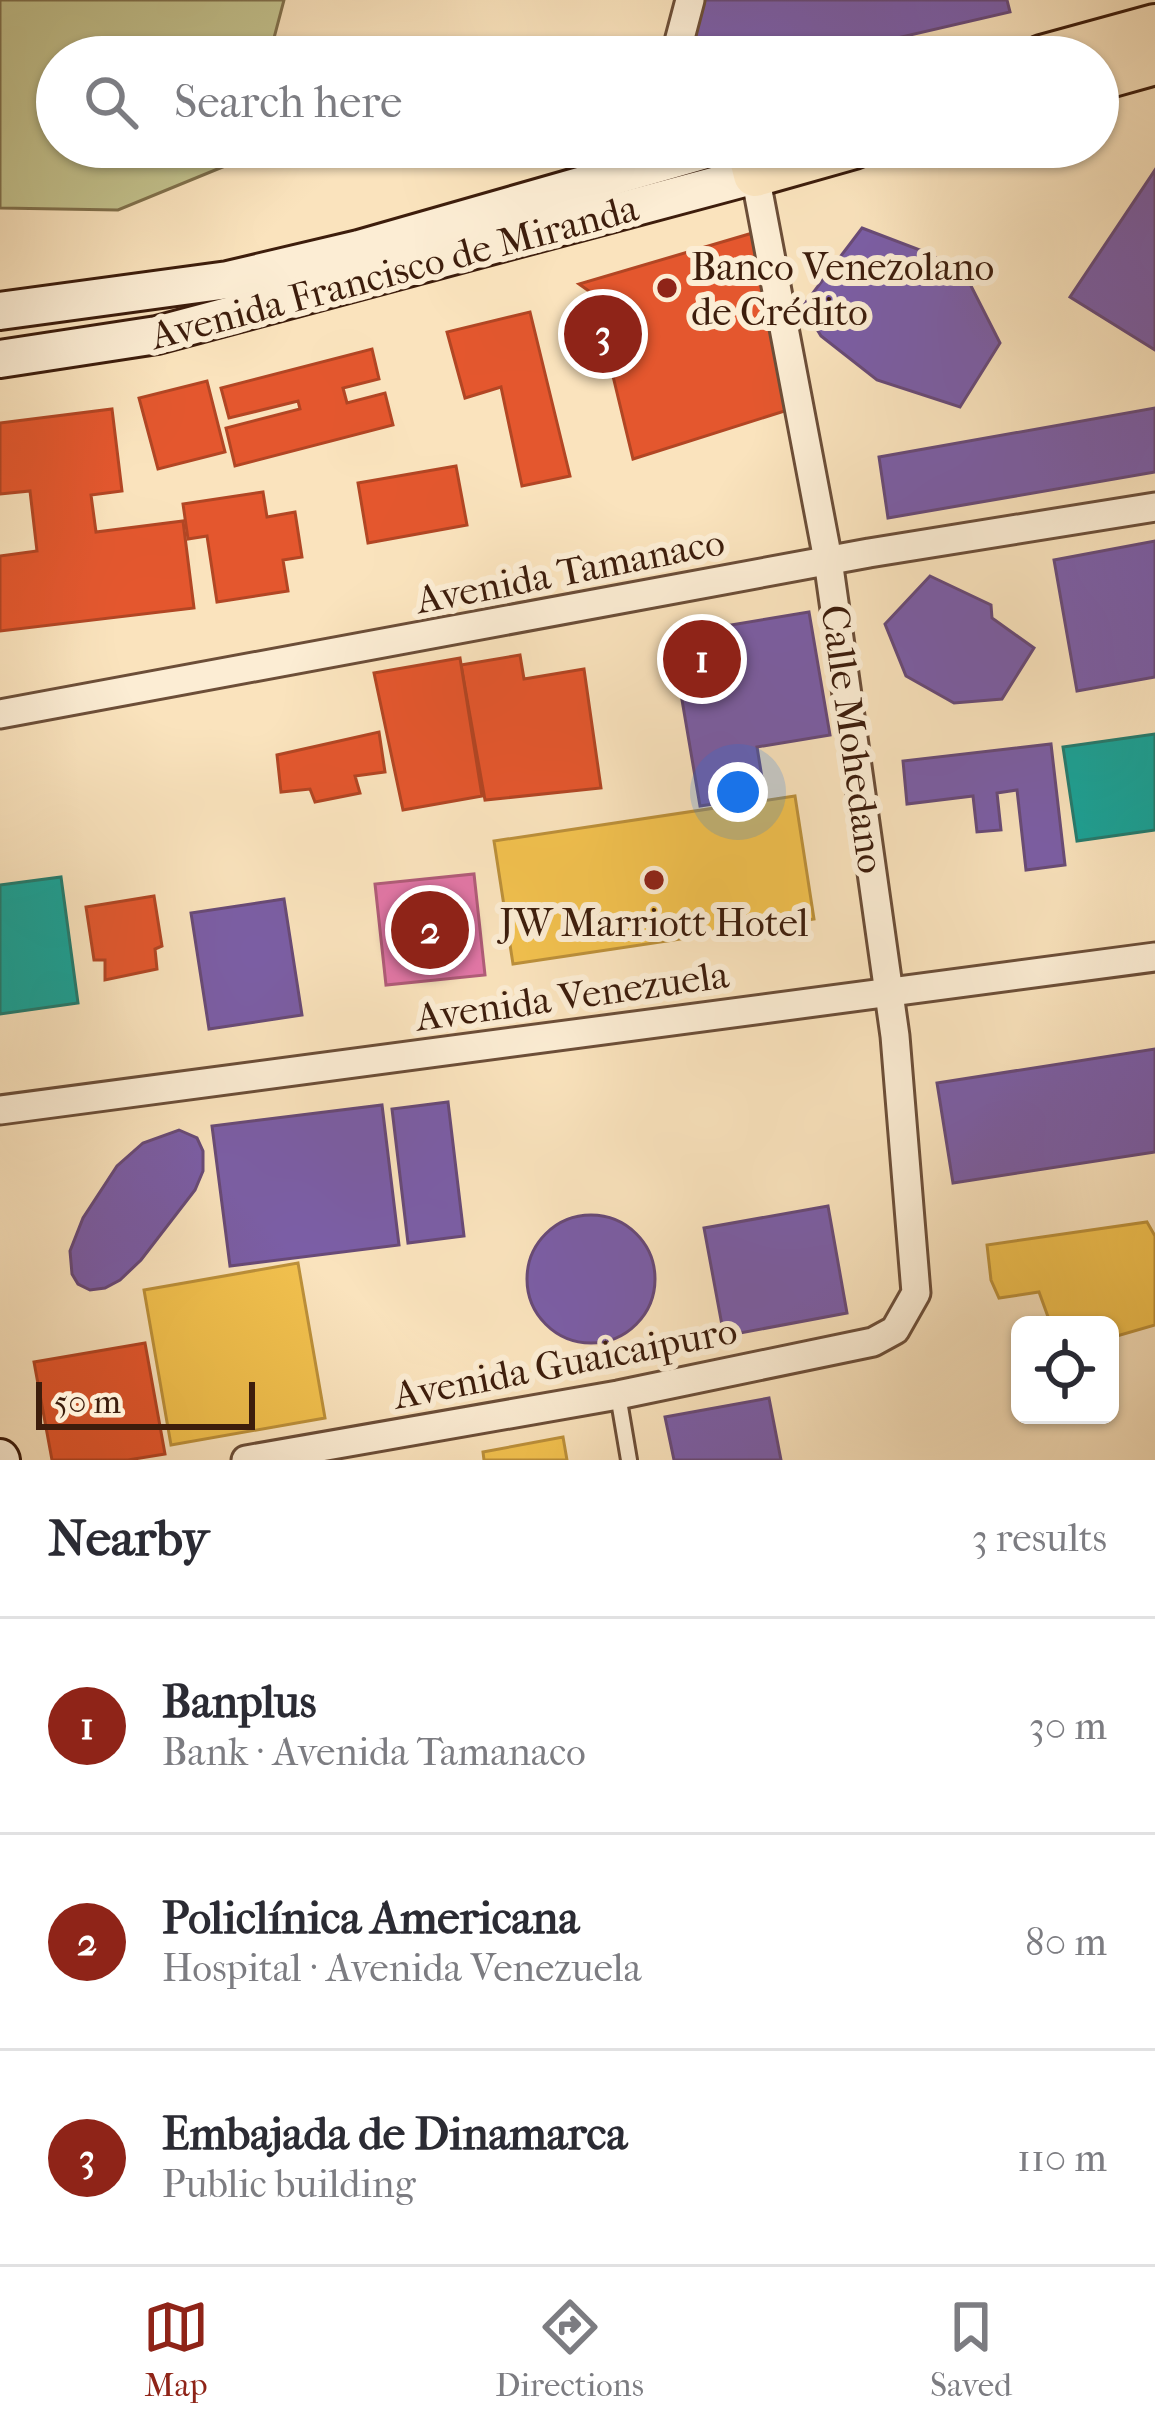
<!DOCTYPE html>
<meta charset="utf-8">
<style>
:root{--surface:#fff;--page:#f7f7f7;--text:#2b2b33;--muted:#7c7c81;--line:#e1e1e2;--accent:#8f2418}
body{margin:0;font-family:"IM FELL French Canon",serif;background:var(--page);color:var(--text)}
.controls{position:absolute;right:36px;bottom:36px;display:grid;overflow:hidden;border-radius:18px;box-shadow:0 3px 9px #0004}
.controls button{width:108px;height:108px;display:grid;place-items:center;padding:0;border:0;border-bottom:3px solid var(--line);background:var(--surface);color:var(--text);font:60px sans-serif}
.scale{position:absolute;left:36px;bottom:30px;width:219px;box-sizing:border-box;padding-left:12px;border:6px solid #3d1d0c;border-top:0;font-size:33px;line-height:42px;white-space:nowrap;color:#3d1d0c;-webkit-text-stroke:9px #fcedd4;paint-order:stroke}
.you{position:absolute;left:738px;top:792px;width:42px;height:42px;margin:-30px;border:9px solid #fff;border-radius:50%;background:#1a73e8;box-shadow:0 0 0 18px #1a73e833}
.badge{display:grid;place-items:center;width:78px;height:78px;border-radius:50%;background:var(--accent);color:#fff;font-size:39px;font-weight:700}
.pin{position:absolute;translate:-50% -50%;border:6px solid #fff;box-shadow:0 3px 12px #0006}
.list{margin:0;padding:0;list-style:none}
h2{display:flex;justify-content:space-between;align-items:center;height:156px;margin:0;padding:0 48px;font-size:51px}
h2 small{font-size:39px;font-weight:400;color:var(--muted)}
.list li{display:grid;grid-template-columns:78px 1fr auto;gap:36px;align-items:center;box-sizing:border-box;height:216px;padding:0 48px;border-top:3px solid var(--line)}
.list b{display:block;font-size:45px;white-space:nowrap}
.list p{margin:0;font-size:39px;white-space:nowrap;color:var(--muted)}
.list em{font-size:39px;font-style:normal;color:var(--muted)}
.icon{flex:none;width:66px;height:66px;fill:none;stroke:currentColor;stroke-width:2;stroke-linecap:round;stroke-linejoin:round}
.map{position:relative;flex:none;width:1155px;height:1460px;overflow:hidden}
.search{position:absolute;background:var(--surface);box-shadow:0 3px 9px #0004;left:36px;right:36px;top:36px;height:132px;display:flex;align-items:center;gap:30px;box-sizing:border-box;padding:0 42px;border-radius:66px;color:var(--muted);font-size:45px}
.sheet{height:804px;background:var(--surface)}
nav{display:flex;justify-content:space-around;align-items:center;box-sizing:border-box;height:168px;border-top:3px solid var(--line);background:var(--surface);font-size:33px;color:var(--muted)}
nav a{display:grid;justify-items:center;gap:6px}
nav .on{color:var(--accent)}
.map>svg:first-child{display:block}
</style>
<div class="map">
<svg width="1155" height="1460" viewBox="0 0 1155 1460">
<rect width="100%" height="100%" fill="#fae3bd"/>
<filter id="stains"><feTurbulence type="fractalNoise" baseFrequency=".00167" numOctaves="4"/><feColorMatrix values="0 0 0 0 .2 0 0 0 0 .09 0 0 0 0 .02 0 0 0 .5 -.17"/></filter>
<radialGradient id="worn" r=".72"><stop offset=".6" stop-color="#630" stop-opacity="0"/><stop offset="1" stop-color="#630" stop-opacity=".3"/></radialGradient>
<polygon fill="#c3c28d" stroke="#80704c" stroke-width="3" points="0,0 284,0 269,57 57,57 57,147 246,147 242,159 118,210 0,208"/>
<g fill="#f2c14e" stroke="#bc903a" stroke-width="3">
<polygon points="795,796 814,919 513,964 494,841"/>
<polygon points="1147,1222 1155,1236 1155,1325 1110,1338 1110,1325 1051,1325 1039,1292 999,1298 991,1280 987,1245"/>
<polygon points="298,1263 325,1418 171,1445 144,1290"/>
<polygon points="563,1437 567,1460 484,1460 483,1452"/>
</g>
<g fill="#e4572e" stroke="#b24624" stroke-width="3">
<polygon points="756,232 791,409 633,459 598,314 616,310 579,284"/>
<polygon points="530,312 570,476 522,486 501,387 465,398 447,332"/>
<polygon points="372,349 379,379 343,388 347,403 385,393 393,425 235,466 226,428 300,409 298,401 229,418 221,388"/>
<polygon points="207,381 225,452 158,469 139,398"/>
<polygon points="112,409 122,491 91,495 96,532 183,521 194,608 0,631 0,556 37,551 30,491 0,494 0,423"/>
<polygon points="456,466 467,525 368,543 358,483"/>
<polygon points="263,492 267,517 295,512 302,557 283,560 288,591 217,602 207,536 188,539 183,504"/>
<polygon points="520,655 524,679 584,669 601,788 485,800 461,665"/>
<polygon points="460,658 482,796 403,810 374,673"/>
<polygon points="379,732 385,772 355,776 360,793 315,802 310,789 281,792 277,755"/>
<polygon points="154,896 162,946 155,949 157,969 105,980 105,960 94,960 86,907"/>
<polygon points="145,1343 165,1454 128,1460 52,1460 34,1362"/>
</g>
<g fill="#7b5ea7" stroke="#684a78" stroke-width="3">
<polygon points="701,0 1007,0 1010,12 815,57 684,57"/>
<polygon points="1155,170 1155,350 1070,297"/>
<polygon points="862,228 928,253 966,276 1000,343 960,407 877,380 821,336 803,306"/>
<polygon points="1155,408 1155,472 888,518 879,457"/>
<polygon points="1155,541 1155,677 1077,691 1054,560"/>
<polygon points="930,576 991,605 992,618 1034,648 1002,699 954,703 906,676 885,624"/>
<polygon points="809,612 830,735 757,747 765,796 700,806 671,635"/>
<polygon points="1051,744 1065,865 1026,870 1017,790 997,793 1001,830 977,832 973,796 907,804 903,761"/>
<polygon points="284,899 302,1015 209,1029 191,913"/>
<polygon points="1155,1049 1155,1152 953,1183 937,1083"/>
<polygon points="448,1102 464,1236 408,1243 392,1109"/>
<polygon points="382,1105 399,1245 230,1266 212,1126"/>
<polygon points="179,1130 197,1138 203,1151 203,1171 195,1190 141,1260 120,1280 105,1288 90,1290 78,1284 72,1274 70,1251 83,1218 117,1166 143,1143"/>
<polygon points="828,1206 847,1313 724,1336 704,1228"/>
<circle cx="591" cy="1279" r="64"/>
<polygon points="769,1398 781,1460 674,1460 665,1417"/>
</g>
<polygon fill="#e377a8" stroke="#b15c79" stroke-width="3" points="474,874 485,975 386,985 375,884"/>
<g fill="#17a398" stroke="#227b6e" stroke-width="3">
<polygon points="1155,734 1155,830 1077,841 1063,747"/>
<polygon points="61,877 78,1003 0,1014 0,885"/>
</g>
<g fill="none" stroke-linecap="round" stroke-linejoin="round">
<defs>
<polyline id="lane" points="618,1395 629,1460"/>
<g id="street">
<polyline points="675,57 690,0"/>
<polyline points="0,714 869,553 1155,507"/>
<polyline points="0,1110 1155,957"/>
<polyline points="246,1460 618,1395 873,1342 895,1330 916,1293 895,1036 828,560 755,175"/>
</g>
<g id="secondary">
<polyline points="0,311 228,280 359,249 716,147"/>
<polyline points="0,359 157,335 755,175"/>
<polyline points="0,1458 1,1460"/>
</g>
<g id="primary">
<polyline points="1042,57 1155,26"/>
<polyline points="1098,79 1155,63"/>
<polyline points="748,147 755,175 854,147"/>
</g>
</defs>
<use href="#lane" stroke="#6c4e38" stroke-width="20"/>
<use href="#street" stroke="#6c4e38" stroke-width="33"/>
<use href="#secondary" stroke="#3d1d0c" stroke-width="42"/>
<use href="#primary" stroke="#3d1d0c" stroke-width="48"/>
<use href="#lane" stroke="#fcedd4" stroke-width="14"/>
<use href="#street" stroke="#fcedd4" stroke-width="27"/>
<use href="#secondary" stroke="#fcedd4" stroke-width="36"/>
<use href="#primary" stroke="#fae3bd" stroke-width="42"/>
</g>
<g fill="#8f2418" stroke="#fcedd4" stroke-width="4.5">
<circle cx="667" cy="288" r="12"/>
<circle cx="654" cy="880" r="12"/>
</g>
<g text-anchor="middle" stroke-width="12" stroke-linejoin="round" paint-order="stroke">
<g font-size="39" fill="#3d1d0c" stroke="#fcedd4" text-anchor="start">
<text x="691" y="280">Banco Venezolano<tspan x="691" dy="45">de Crédito</tspan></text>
<text x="654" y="936" text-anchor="middle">JW Marriott Hotel</text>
</g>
<g font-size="39" fill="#3d1d0c" stroke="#fcedd4">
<text transform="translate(394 271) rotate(-15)" y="14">Avenida Francisco de Miranda</text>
<text transform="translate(570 570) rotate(-11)" y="14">Avenida Tamanaco</text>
<text transform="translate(854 739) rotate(82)" y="14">Calle Mohedano</text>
<text transform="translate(572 995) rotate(-8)" y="14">Avenida Venezuela</text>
<text transform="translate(565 1362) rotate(-11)" y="14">Avenida Guaicaipuro</text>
</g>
</g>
<rect width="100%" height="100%" filter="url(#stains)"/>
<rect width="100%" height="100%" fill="url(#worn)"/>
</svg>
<div class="controls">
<button><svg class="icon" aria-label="locate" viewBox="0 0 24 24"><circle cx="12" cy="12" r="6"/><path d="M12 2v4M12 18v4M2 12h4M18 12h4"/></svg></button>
</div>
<div class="scale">50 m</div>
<div class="you"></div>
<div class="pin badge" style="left:702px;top:659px">1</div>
<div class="pin badge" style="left:430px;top:930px">2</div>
<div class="pin badge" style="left:603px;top:334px">3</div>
<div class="search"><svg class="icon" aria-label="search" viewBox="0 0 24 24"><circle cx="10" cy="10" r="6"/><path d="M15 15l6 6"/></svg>Search here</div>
</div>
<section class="sheet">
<h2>Nearby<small>3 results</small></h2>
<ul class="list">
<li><span class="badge">1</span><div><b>Banplus</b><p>Bank · Avenida Tamanaco</p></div><em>30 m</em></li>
<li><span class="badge">2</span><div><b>Policlínica Americana</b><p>Hospital · Avenida Venezuela</p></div><em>80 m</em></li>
<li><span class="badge">3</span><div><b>Embajada de Dinamarca</b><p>Public building</p></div><em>110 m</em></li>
</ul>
</section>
<nav>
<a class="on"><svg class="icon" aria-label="map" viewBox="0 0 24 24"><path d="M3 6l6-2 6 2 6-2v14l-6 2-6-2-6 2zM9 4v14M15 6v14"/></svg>Map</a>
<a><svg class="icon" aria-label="directions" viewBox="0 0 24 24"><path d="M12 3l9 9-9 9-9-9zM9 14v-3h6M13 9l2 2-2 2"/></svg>Directions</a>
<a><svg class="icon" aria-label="saved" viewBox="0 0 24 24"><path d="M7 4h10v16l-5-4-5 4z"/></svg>Saved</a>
</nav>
